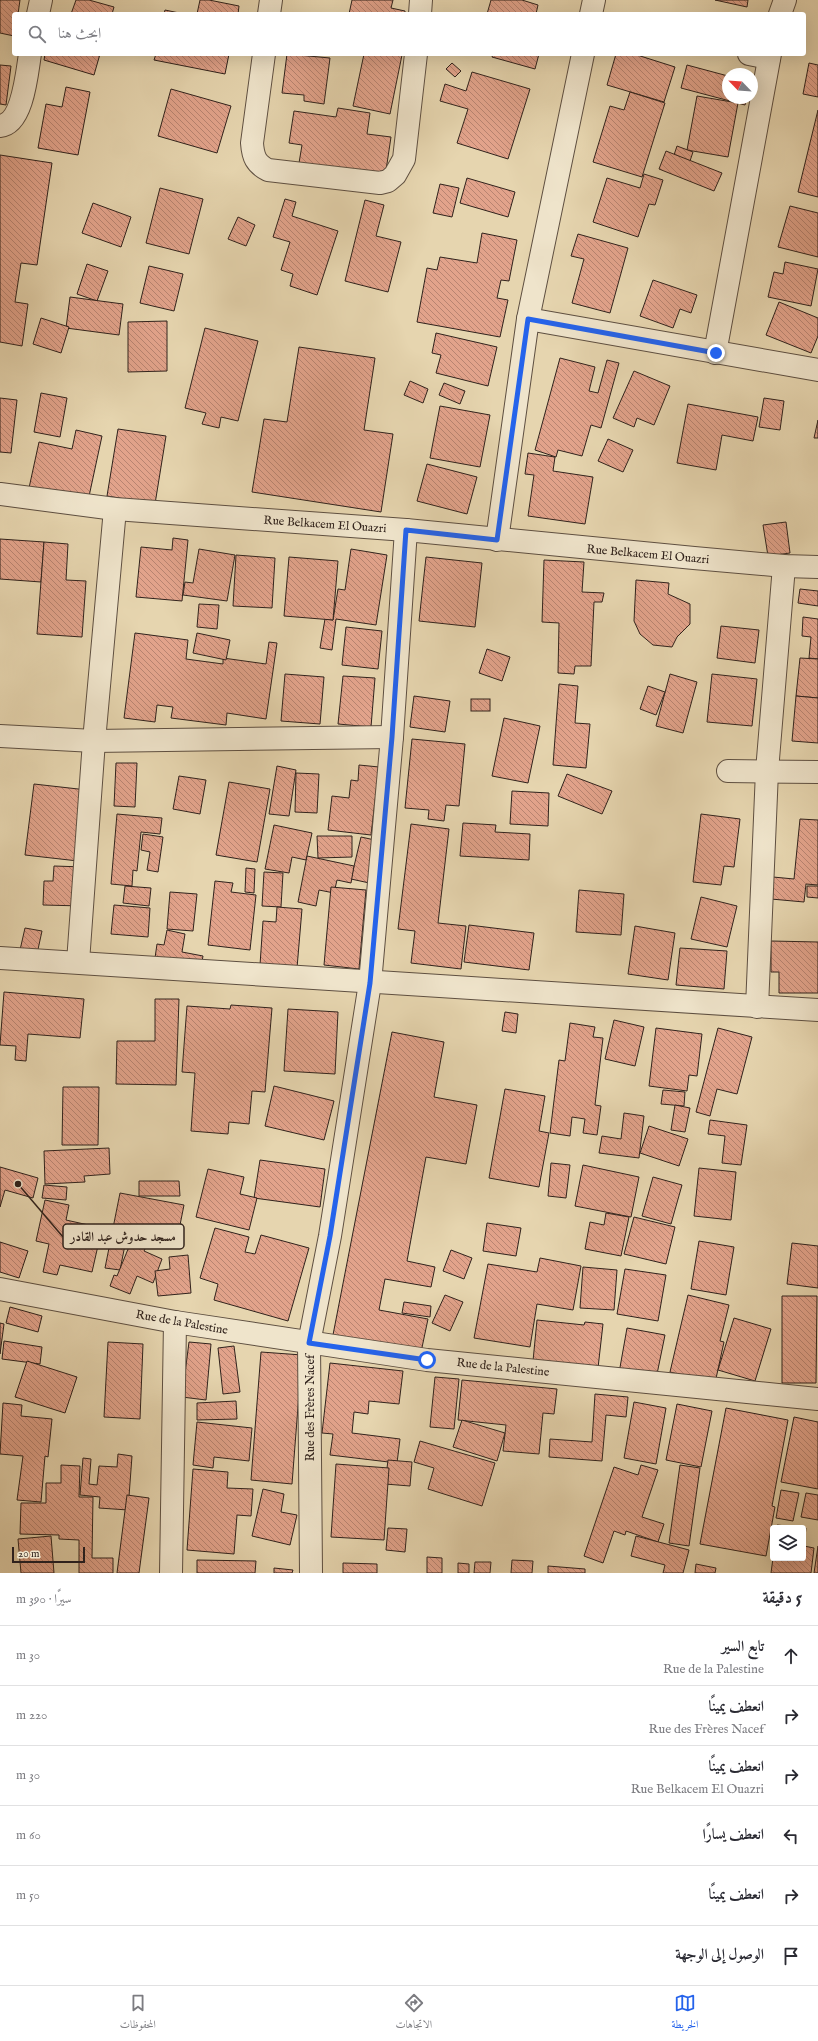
<!DOCTYPE html>
<html lang="ar">
<meta charset="utf-8">
<style>
:root{--surface:#fff;--page:#f2f2f3;--text:#2b2b33;--muted:#7c7c81;--line:#e1e1e2;--accent:#2563eb}
body{margin:0;font-family:"IM FELL English",Amiri,serif;background:var(--page);color:var(--text);direction:rtl}
.controls{position:absolute;right:12px;bottom:12px;display:grid;overflow:hidden;border-radius:4px;box-shadow:0 4px 16px #0002}
.controls button{width:36px;height:36px;display:grid;place-items:center;padding:0;border:0;border-bottom:1px solid var(--line);background:var(--surface);color:var(--text);font:20px sans-serif}
.compass{position:absolute;left:722px;top:68px;width:36px;height:36px;border-radius:50%;background:var(--surface);box-shadow:0 4px 16px #0002;rotate:295deg}
.scale{position:absolute;left:12px;bottom:10px;width:73px;box-sizing:border-box;padding-left:4px;border:2px solid #30221c;border-top:0;font-size:11px;line-height:14px;white-space:nowrap;color:#30221c;-webkit-text-stroke:3px #efe4cb;paint-order:stroke}
.stop{position:absolute;width:12px;height:12px;margin:-9px;border:3px solid #2563eb;border-radius:50%;background:#fff}
.stop.end{background:#2563eb;border-color:#fff;box-shadow:0 1px 4px #0008}
.list{margin:0;padding:0;list-style:none}
h2{display:flex;justify-content:space-between;align-items:center;height:52px;margin:0;padding:0 16px;font-size:17px}
h2 small{font-size:13px;font-weight:400;color:var(--muted)}
.list li{display:grid;grid-template-columns:26px 1fr auto;gap:12px;align-items:center;box-sizing:border-box;height:60px;padding:0 16px;border-top:1px solid var(--line)}
.list b{display:block;font-size:15px;white-space:nowrap}
.list p{margin:0;font-size:13px;white-space:nowrap;color:var(--muted)}
.list em{font-size:13px;font-style:normal;color:var(--muted)}
.icon{flex:none;width:22px;height:22px;fill:none;stroke:currentColor;stroke-width:2;stroke-linecap:round;stroke-linejoin:round}
.map{position:relative;flex:none;width:818px;height:1573px;overflow:hidden;direction:ltr}
.search{position:absolute;background:var(--surface);box-shadow:0 4px 16px #0002;left:12px;right:12px;top:12px;height:44px;display:flex;align-items:center;gap:10px;box-sizing:border-box;padding:0 14px;border-radius:4px;color:var(--muted);font-size:15px}
.sheet{height:412px;background:var(--surface)}
nav{display:flex;justify-content:space-around;align-items:center;box-sizing:border-box;height:56px;border-top:1px solid var(--line);background:var(--surface);font-size:11px;color:var(--muted)}
nav a{display:grid;justify-items:center;gap:2px}
nav .on{color:var(--accent)}
.map>svg:first-child{display:block}
</style>
<div class="map">
<svg width="818" height="1573" viewBox="0 0 818 1573">
<defs>
<pattern id="building-back-hatch" width="6" height="6" patternUnits="userSpaceOnUse"><rect width="6" height="6" fill="#e2a38b"/><path d="M-1 5l2 2M0 0l6 6M5-1l2 2" fill="none" stroke="#b88471"/></pattern>
</defs>
<rect width="100%" height="100%" fill="#e6d5af"/>
<filter id="stains"><feTurbulence type="fractalNoise" baseFrequency=".005" numOctaves="4"/><feColorMatrix values="0 0 0 0 .2 0 0 0 0 .09 0 0 0 0 .02 0 0 0 .5 -.17"/></filter>
<radialGradient id="worn" r=".72"><stop offset=".6" stop-color="#630" stop-opacity="0"/><stop offset="1" stop-color="#630" stop-opacity=".3"/></radialGradient>
<g fill="url(#building-back-hatch)" stroke="#30221c">
<polygon points="0,0 20,0 18,14 14,14 14,36 0,33"/>
<polygon points="76,0 89,0 114,7 112,14 71,14"/>
<polygon points="200,0 209,0 239,6 238,14 197,14"/>
<polygon points="352,0 393,0 391,8 405,11 405,14 349,14"/>
<polygon points="491,0 522,0 538,5 536,14 487,14"/>
<polygon points="715,0 748,0 747,7"/>
<polygon points="165,10 184,14 164,14"/>
<polygon points="45,54 100,54 94,75 44,60"/>
<polygon points="156,54 229,54 225,74 154,60"/>
<polygon points="287,54 330,58 324,104 304,101 304,95 282,93"/>
<polygon points="364,54 402,55 390,114 353,106"/>
<polygon points="493,54 539,54 535,69 492,57"/>
<polygon points="616,54 634,54 675,67 664,102 607,85"/>
<polygon points="452,63 461,71 455,77 446,69"/>
<polygon points="809,63 818,65 818,97 803,94"/>
<polygon points="0,65 11,66 6,105 0,104"/>
<polygon points="687,65 728,76 728,98 747,98 745,105 681,88"/>
<polygon points="472,72 530,89 508,159 457,143 468,109 440,101 445,84 466,91"/>
<polygon points="66,87 90,92 78,155 38,148 46,104 62,107"/>
<polygon points="171,89 231,106 217,153 158,136"/>
<polygon points="630,92 665,103 642,177 593,162 610,106 624,110"/>
<polygon points="697,96 738,103 728,157 687,150"/>
<polygon points="338,108 370,113 367,134 391,137 385,177 299,163 302,145 289,143 294,111 336,117"/>
<polygon points="818,110 818,197 798,192"/>
<polygon points="677,146 693,152 690,161 674,155"/>
<polygon points="666,151 722,173 714,191 659,169"/>
<polygon points="0,155 52,163 37,265 21,263 15,302 28,304 22,346 0,342"/>
<polygon points="644,174 663,180 655,205 649,204 638,237 593,222 607,178 640,188"/>
<polygon points="467,178 515,192 508,217 460,203"/>
<polygon points="440,184 459,188 452,217 433,213"/>
<polygon points="160,188 203,199 189,254 146,243"/>
<polygon points="285,199 296,202 292,216 338,231 317,295 290,286 293,274 281,270 290,242 273,237"/>
<polygon points="365,200 384,205 376,236 401,242 388,292 345,281"/>
<polygon points="93,203 131,217 121,247 82,233"/>
<polygon points="790,206 818,213 818,257 778,247"/>
<polygon points="238,217 255,225 246,246 228,239"/>
<polygon points="482,233 517,240 509,281 501,280 497,298 508,300 500,337 417,322 427,268 437,270 440,257 477,263"/>
<polygon points="578,234 628,248 610,313 572,303 584,259 571,256"/>
<polygon points="785,262 818,269 811,306 768,297 774,272 783,274"/>
<polygon points="87,264 108,271 97,301 77,294"/>
<polygon points="149,266 183,274 174,311 140,303"/>
<polygon points="653,280 697,295 691,313 680,309 673,328 640,316"/>
<polygon points="70,297 123,304 119,335 66,328"/>
<polygon points="779,302 818,318 818,336 811,353 766,335"/>
<polygon points="41,318 69,327 61,353 33,344"/>
<polygon points="167,321 167,371 128,372 128,322"/>
<polygon points="205,328 258,341 238,421 221,417 219,428 202,424 206,413 185,408"/>
<polygon points="436,333 497,347 488,386 436,373 441,355 432,353"/>
<polygon points="299,347 375,358 364,430 393,434 381,512 252,492 264,419 287,422"/>
<polygon points="560,358 595,367 589,391 598,393 607,360 619,363 601,428 591,425 582,456 558,450 556,457 535,450"/>
<polygon points="634,371 670,386 654,425 637,418 634,427 613,418"/>
<polygon points="410,381 428,389 423,403 404,395"/>
<polygon points="444,383 465,391 460,404 439,395"/>
<polygon points="41,393 67,398 60,437 34,432"/>
<polygon points="0,398 17,400 11,453 0,452"/>
<polygon points="764,398 784,401 780,430 759,427"/>
<polygon points="688,404 758,417 753,441 722,435 716,470 677,463"/>
<polygon points="440,406 490,415 480,467 430,458"/>
<polygon points="818,420 818,438 814,438"/>
<polygon points="118,429 166,436 155,504 107,496"/>
<polygon points="76,430 102,436 88,501 29,488 39,442 72,449"/>
<polygon points="608,439 633,450 623,472 598,461"/>
<polygon points="528,453 555,457 553,471 593,477 585,524 528,516 534,475 525,474"/>
<polygon points="427,464 477,477 467,514 417,501"/>
<polygon points="786,522 790,553 768,556 763,525"/>
<polygon points="173,538 188,540 182,601 136,597 141,547 172,550"/>
<polygon points="0,539 44,542 41,582 0,579"/>
<polygon points="44,542 68,544 66,580 86,581 82,637 37,634"/>
<polygon points="199,549 235,555 227,601 183,595 185,582 193,583"/>
<polygon points="351,549 387,555 376,625 336,619 332,650 320,648 325,619 333,620 338,589 345,590"/>
<polygon points="236,555 275,558 272,608 233,606"/>
<polygon points="289,557 338,561 333,620 284,616"/>
<polygon points="426,557 482,563 475,627 419,621"/>
<polygon points="544,560 584,562 582,592 604,593 602,602 594,602 591,666 575,666 574,674 558,673 559,623 542,622"/>
<polygon points="636,580 669,583 668,594 690,604 690,624 677,637 672,647 653,645 640,634 634,621"/>
<polygon points="800,589 818,591 818,606 798,603"/>
<polygon points="199,604 219,605 217,629 197,627"/>
<polygon points="803,617 818,619 818,659 809,658 811,637 802,636"/>
<polygon points="721,626 759,630 755,663 717,658"/>
<polygon points="346,627 382,631 378,669 342,665"/>
<polygon points="135,633 188,640 186,659 223,664 223,658 266,664 269,642 277,643 266,719 227,713 226,725 171,718 173,707 157,705 155,722 124,718"/>
<polygon points="197,633 230,640 226,660 193,653"/>
<polygon points="487,649 510,657 502,681 479,673"/>
<polygon points="800,658 818,659 818,698 796,696"/>
<polygon points="285,674 324,677 320,724 281,721"/>
<polygon points="670,674 697,682 683,733 656,726"/>
<polygon points="712,674 757,679 752,726 707,722"/>
<polygon points="343,676 375,678 371,727 338,724"/>
<polygon points="559,684 578,686 575,723 590,724 586,768 553,765"/>
<polygon points="648,686 665,692 656,715 640,709"/>
<polygon points="414,696 450,701 445,732 410,727"/>
<polygon points="796,696 818,698 818,743 792,741"/>
<rect x="471" y="699" width="19" height="12"/>
<polygon points="504,718 540,726 528,783 492,776"/>
<polygon points="412,739 465,744 459,806 446,805 444,821 428,819 429,810 405,808"/>
<polygon points="116,763 137,763 135,807 114,806"/>
<polygon points="359,765 379,767 371,835 328,830 332,796 349,798 351,780 358,781"/>
<polygon points="277,766 296,770 289,816 269,814"/>
<polygon points="296,773 319,774 317,813 295,812"/>
<polygon points="567,774 612,791 602,814 558,796"/>
<polygon points="179,776 206,780 200,814 173,809"/>
<polygon points="229,782 270,789 257,862 216,855"/>
<polygon points="34,784 87,790 78,861 25,855"/>
<polygon points="512,791 549,793 548,826 510,824"/>
<polygon points="117,814 162,818 160,834 141,832 137,871 133,870 132,886 111,884"/>
<polygon points="701,814 740,819 734,867 724,866 721,885 693,882"/>
<polygon points="800,819 818,820 818,885 806,884 804,902 771,899 773,877 794,879"/>
<polygon points="463,823 496,825 495,832 530,834 529,860 460,856"/>
<polygon points="411,824 449,829 438,923 466,926 461,969 411,963 415,931 398,929"/>
<polygon points="274,825 312,833 306,860 292,857 289,873 265,869"/>
<polygon points="143,834 163,837 158,872 147,870 150,852 141,850"/>
<polygon points="317,836 352,836 352,857 318,858"/>
<polygon points="361,837 384,842 374,884 351,879"/>
<polygon points="307,856 354,866 351,883 337,880 334,893 319,890 316,906 298,902"/>
<polygon points="54,866 84,867 83,906 43,905 44,881 53,881"/>
<polygon points="246,868 255,869 254,893 245,892"/>
<polygon points="264,872 283,873 281,907 262,906"/>
<polygon points="215,881 233,883 231,892 256,895 250,950 208,945"/>
<polygon points="125,886 151,888 149,906 123,903"/>
<polygon points="807,886 818,886 818,898 807,897"/>
<polygon points="331,887 366,890 359,969 324,965"/>
<polygon points="579,890 624,894 621,935 576,932"/>
<polygon points="170,892 197,894 193,931 167,929"/>
<polygon points="701,897 737,906 727,947 691,939"/>
<polygon points="114,905 150,908 148,937 111,934"/>
<polygon points="277,907 302,909 297,968 260,965 263,921 276,922"/>
<polygon points="469,925 534,933 529,970 464,962"/>
<polygon points="635,926 675,933 668,980 628,974"/>
<polygon points="25,928 42,931 37,954 20,950"/>
<polygon points="167,930 185,934 182,952 203,956 201,967 155,958 157,944 164,945"/>
<polygon points="771,941 818,942 818,993 779,993 779,972 771,972"/>
<polygon points="680,948 727,951 724,989 676,985"/>
<polygon points="4,992 84,999 80,1038 28,1034 26,1061 15,1060 16,1046 0,1045"/>
<polygon points="155,999 179,999 176,1085 116,1084 117,1041 155,1041"/>
<polygon points="231,1005 272,1008 265,1092 252,1091 249,1124 229,1122 228,1134 191,1131 195,1073 182,1072 187,1006 230,1009"/>
<polygon points="288,1009 338,1012 335,1074 284,1071"/>
<polygon points="505,1012 518,1014 516,1033 502,1031"/>
<polygon points="614,1020 644,1027 635,1066 605,1059"/>
<polygon points="570,1023 595,1027 593,1037 603,1038 595,1105 601,1106 597,1135 583,1133 585,1119 572,1117 570,1136 550,1133 559,1060 565,1061"/>
<polygon points="656,1028 702,1034 697,1076 689,1075 687,1091 649,1086"/>
<polygon points="718,1028 752,1037 737,1094 717,1089 710,1116 696,1112"/>
<polygon points="392,1032 444,1042 434,1097 477,1105 466,1164 426,1157 407,1261 435,1267 431,1287 385,1279 379,1310 428,1319 420,1357 332,1340"/>
<polygon points="274,1086 334,1101 324,1140 265,1126"/>
<polygon points="63,1087 99,1087 98,1145 62,1145"/>
<polygon points="505,1089 545,1096 539,1131 549,1133 539,1187 489,1178"/>
<polygon points="663,1090 685,1092 684,1106 661,1104"/>
<polygon points="675,1105 690,1108 685,1132 671,1130"/>
<polygon points="624,1113 644,1116 639,1158 599,1153 602,1136 621,1139"/>
<polygon points="710,1120 747,1125 741,1165 722,1163 725,1136 708,1134"/>
<polygon points="649,1126 688,1139 679,1166 640,1153"/>
<polygon points="109,1148 110,1174 84,1176 85,1182 45,1184 44,1151"/>
<polygon points="260,1160 325,1169 320,1207 254,1198"/>
<polygon points="551,1163 570,1165 566,1198 548,1196"/>
<polygon points="583,1165 639,1177 631,1217 575,1206"/>
<polygon points="0,1167 38,1178 33,1198 5,1190 0,1207"/>
<polygon points="699,1168 736,1172 731,1220 694,1216"/>
<polygon points="208,1169 244,1177 240,1194 257,1198 249,1230 196,1217"/>
<polygon points="653,1177 682,1185 671,1224 642,1216"/>
<polygon points="139,1181 179,1181 180,1196 139,1196"/>
<polygon points="44,1185 67,1187 66,1200 42,1198"/>
<polygon points="120,1193 184,1205 178,1235 129,1225 120,1270 105,1268"/>
<polygon points="45,1200 69,1205 66,1220 102,1228 92,1272 60,1265 57,1275 43,1272 49,1244 36,1241"/>
<polygon points="606,1213 629,1217 621,1256 585,1249 590,1222 604,1225"/>
<polygon points="634,1217 675,1227 666,1264 624,1254"/>
<polygon points="487,1223 521,1228 516,1256 483,1251"/>
<polygon points="215,1228 249,1237 245,1252 255,1254 261,1235 309,1248 288,1321 214,1300 218,1284 200,1278"/>
<polygon points="133,1237 148,1243 144,1251 162,1259 153,1283 137,1276 130,1294 110,1286 114,1275 117,1276"/>
<polygon points="699,1241 734,1247 726,1295 691,1289"/>
<polygon points="0,1242 28,1251 19,1278 0,1272"/>
<polygon points="792,1243 818,1246 818,1288 787,1284"/>
<polygon points="451,1250 472,1258 464,1279 443,1271"/>
<polygon points="188,1255 191,1293 158,1296 155,1271 170,1269 169,1257"/>
<polygon points="540,1258 581,1266 573,1310 537,1304 530,1347 474,1338 488,1264 537,1272"/>
<polygon points="583,1267 617,1270 614,1310 580,1308"/>
<polygon points="625,1269 666,1275 658,1321 617,1314"/>
<polygon points="445,1295 463,1302 450,1331 432,1323"/>
<polygon points="688,1295 729,1305 720,1341 724,1342 715,1383 670,1372"/>
<polygon points="782,1296 817,1296 816,1383 782,1383"/>
<polygon points="404,1302 431,1306 430,1317 402,1313"/>
<polygon points="10,1307 42,1316 38,1332 6,1323"/>
<polygon points="734,1318 771,1329 755,1381 718,1370"/>
<polygon points="537,1320 584,1325 585,1322 603,1324 598,1368 533,1361"/>
<polygon points="0,1323 4,1324 0,1354"/>
<polygon points="627,1328 665,1335 656,1379 619,1373"/>
<polygon points="4,1341 42,1347 40,1364 2,1359"/>
<polygon points="108,1342 143,1344 140,1419 104,1417"/>
<polygon points="189,1342 211,1344 206,1400 182,1397"/>
<polygon points="234,1346 240,1392 223,1394 218,1348"/>
<polygon points="261,1352 302,1355 292,1484 251,1480"/>
<polygon points="27,1361 77,1377 65,1413 15,1397"/>
<polygon points="330,1363 403,1371 399,1404 369,1401 368,1414 354,1412 352,1433 400,1439 397,1463 330,1455 333,1434 322,1433"/>
<polygon points="435,1377 459,1379 454,1429 430,1427"/>
<polygon points="462,1380 557,1389 554,1414 543,1413 539,1454 503,1451 506,1425 458,1420"/>
<polygon points="595,1394 628,1397 626,1417 606,1415 602,1461 549,1457 550,1439 592,1442"/>
<polygon points="236,1401 237,1419 197,1420 197,1403"/>
<polygon points="634,1402 666,1408 656,1464 624,1458"/>
<polygon points="3,1403 22,1405 21,1416 52,1419 48,1457 45,1456 41,1502 17,1500 23,1456 0,1454"/>
<polygon points="677,1404 712,1411 701,1467 666,1460"/>
<polygon points="726,1408 788,1420 772,1506 775,1507 766,1556 700,1544"/>
<polygon points="794,1417 818,1422 818,1489 781,1482"/>
<polygon points="462,1420 505,1433 497,1461 453,1447"/>
<polygon points="197,1422 252,1428 249,1461 214,1457 213,1468 193,1465"/>
<polygon points="420,1441 495,1463 482,1506 428,1489 434,1468 414,1462"/>
<polygon points="118,1454 132,1456 128,1510 99,1508 100,1497 80,1495 83,1458 91,1459 89,1484 97,1485 99,1466 117,1467"/>
<polygon points="388,1460 412,1462 410,1486 385,1484"/>
<polygon points="336,1464 389,1468 384,1540 331,1537"/>
<polygon points="61,1465 80,1466 79,1497 93,1497 92,1558 113,1558 113,1573 79,1573 79,1540 59,1539 59,1535 20,1534 21,1503 46,1503 46,1483 61,1483"/>
<polygon points="641,1465 658,1470 642,1517 664,1524 658,1542 626,1531 625,1535 614,1531 603,1563 584,1556 614,1467 638,1475"/>
<polygon points="680,1465 700,1468 689,1546 669,1543"/>
<polygon points="193,1469 228,1472 227,1488 253,1489 251,1516 237,1515 234,1554 187,1550"/>
<polygon points="263,1489 284,1494 281,1512 297,1515 290,1545 252,1536"/>
<polygon points="781,1490 799,1493 793,1521 776,1518"/>
<polygon points="806,1493 818,1495 818,1520 801,1517"/>
<polygon points="127,1495 149,1498 139,1573 117,1573"/>
<polygon points="777,1525 806,1528 804,1546 814,1548 811,1573 771,1573 773,1558 803,1558 803,1528 776,1528"/>
<polygon points="388,1528 407,1529 405,1552 386,1550"/>
<polygon points="51,1536 54,1573 21,1573 18,1539"/>
<polygon points="636,1536 689,1550 683,1573 663,1573 665,1565 631,1556"/>
<polygon points="818,1546 818,1573 814,1573"/>
<polygon points="427,1557 442,1558 442,1573 427,1573"/>
<polygon points="197,1560 256,1561 255,1573 197,1573"/>
<polygon points="512,1560 533,1561 532,1573 511,1573"/>
<polygon points="475,1562 491,1562 490,1573 474,1573"/>
<polygon points="343,1563 377,1564 377,1573 343,1573"/>
<polygon points="458,1563 469,1564 469,1573 458,1573"/>
<polygon points="696,1564 716,1568 715,1573 695,1573"/>
<polygon points="548,1566 585,1569 585,1573 548,1573"/>
<polygon points="274,1568 293,1570 292,1573 274,1573"/>
</g>
<g fill="none" stroke-linecap="round" stroke-linejoin="round">
<defs>
<g id="minor">
<polyline points="38,14 41,0"/>
<polyline points="269,14 271,0"/>
<polyline points="420,14 421,0"/>
<polyline points="591,14 594,0"/>
<polyline points="780,14 785,0"/>
<path d="M264 54 252 143C253 157 256 164 268 170L380 183 388 181 395 175 404 159 416 54"/>
<polyline points="749,54 769,58"/>
<path d="M0 126C23 124 27 72 30 54"/>
<polyline points="528,319 583,54"/>
<polyline points="715,353 770,54"/>
<polyline points="497,540 528,319 818,370"/>
<polyline points="0,736 94,741 392,737"/>
<polyline points="728,771 818,772"/>
<polyline points="0,958 818,1010"/>
<polyline points="78,962 94,741 115,509"/>
<polyline points="757,1007 767,771 784,566"/>
<polyline points="171,1573 175,1322"/>
</g>
<g id="tertiary">
<polyline points="0,494 115,509 406,530 694,558 784,566 818,567"/>
<polyline points="0,1289 175,1322 427,1360 818,1399"/>
<polyline points="311,1573 309,1343 330,1236 370,983 392,737 406,530"/>
</g>
</defs>
<use href="#minor" stroke="#5e4f41" stroke-width="24"/>
<use href="#tertiary" stroke="#5e4f41" stroke-width="24"/>
<use href="#minor" stroke="#efe4cb" stroke-width="22"/>
<use href="#tertiary" stroke="#efe4cb" stroke-width="22"/>
</g>
<g fill="none" stroke-linecap="round" stroke-linejoin="round">
<polyline stroke="#2563eb" stroke-width="5" points="427,1360 309,1343 330,1236 370,983 392,737 406,530 497,540 528,319 716,353"/>
</g>
<g text-anchor="middle" stroke-width="3" stroke-linejoin="round" paint-order="stroke">
<g font-size="12" fill="#30221c" stroke="#efe4cb">
<text transform="translate(325 524) rotate(4)" y="4">Rue Belkacem El Ouazri</text>
<text transform="translate(648 554) rotate(5)" y="4">Rue Belkacem El Ouazri</text>
<text transform="translate(182 1322) rotate(10)" y="4">Rue de la Palestine</text>
<text transform="translate(503 1367) rotate(6)" y="4">Rue de la Palestine</text>
<text transform="translate(310 1408) rotate(-90)" y="4">Rue des Frères Nacef</text>
</g>
</g>
<path fill="none" stroke="#30221c" stroke-width="1.5" d="M18 1184L63 1237"/>
<circle fill="#30221c" stroke="#efe4cb" stroke-width="1.5" cx="18" cy="1184" r="4"/>
<rect fill="#efe4cb" stroke="#30221c" stroke-width="1.5" x="63" y="1224" width="121" height="25" rx="4"/>
<g font-size="13" text-anchor="middle" font-weight="bold" fill="#30221c">
<text x="123" y="1241">مسجد حدوش عبد القادر</text>
</g>
<rect width="100%" height="100%" filter="url(#stains)"/>
<rect width="100%" height="100%" fill="url(#worn)"/>
</svg>
<div class="controls">
<button><svg class="icon" aria-label="layers" viewBox="0 0 24 24"><path d="M12 4l9 5-9 5-9-5zM3 14l9 5 9-5"/></svg></button>
</div>
<svg class="compass" viewBox="-18 -18 36 36"><path d="M0-13l5 13h-10z" fill="#e53935"/><path d="M0 13l5-13h-10z" fill="#7c7c81"/></svg>
<div class="scale">20 m</div>
<div class="stop" style="left:427px;top:1360px"></div>
<div class="stop end" style="left:716px;top:353px"></div>
<div class="search"><svg class="icon" aria-label="search" viewBox="0 0 24 24"><circle cx="10" cy="10" r="6"/><path d="M15 15l6 6"/></svg>ابحث هنا</div>
</div>
<section class="sheet">
<h2>5 دقيقة<small>سيرًا · 390 m</small></h2>
<ul class="list">
<li><svg class="icon" aria-label="ahead" viewBox="0 0 24 24"><path d="M12 20V5M6 11l6-6 6 6"/></svg><div><b>تابع السير</b><p>Rue de la Palestine</p></div><em>30 m</em></li>
<li><svg class="icon" aria-label="right" viewBox="0 0 24 24"><path d="M7 20v-9h11M14 6l5 5-5 5"/></svg><div><b>انعطف يمينًا</b><p>Rue des Frères Nacef</p></div><em>220 m</em></li>
<li><svg class="icon" aria-label="right" viewBox="0 0 24 24"><path d="M7 20v-9h11M14 6l5 5-5 5"/></svg><div><b>انعطف يمينًا</b><p>Rue Belkacem El Ouazri</p></div><em>30 m</em></li>
<li><svg class="icon" aria-label="left" viewBox="0 0 24 24"><path d="M17 20v-9H6M10 6l-5 5 5 5"/></svg><div><b>انعطف يسارًا</b></div><em>60 m</em></li>
<li><svg class="icon" aria-label="right" viewBox="0 0 24 24"><path d="M7 20v-9h11M14 6l5 5-5 5"/></svg><div><b>انعطف يمينًا</b></div><em>50 m</em></li>
<li><svg class="icon" aria-label="arrive" viewBox="0 0 24 24"><path d="M6 21V4h12l-3 4 3 4H6"/></svg><div><b>الوصول إلى الوجهة</b></div></li>
</ul>
</section>
<nav>
<a class="on"><svg class="icon" aria-label="map" viewBox="0 0 24 24"><path d="M3 6l6-2 6 2 6-2v14l-6 2-6-2-6 2zM9 4v14M15 6v14"/></svg>الخريطة</a>
<a><svg class="icon" aria-label="directions" viewBox="0 0 24 24"><path d="M12 3l9 9-9 9-9-9zM9 14v-3h6M13 9l2 2-2 2"/></svg>الاتجاهات</a>
<a><svg class="icon" aria-label="saved" viewBox="0 0 24 24"><path d="M7 4h10v16l-5-4-5 4z"/></svg>المحفوظات</a>
</nav>
